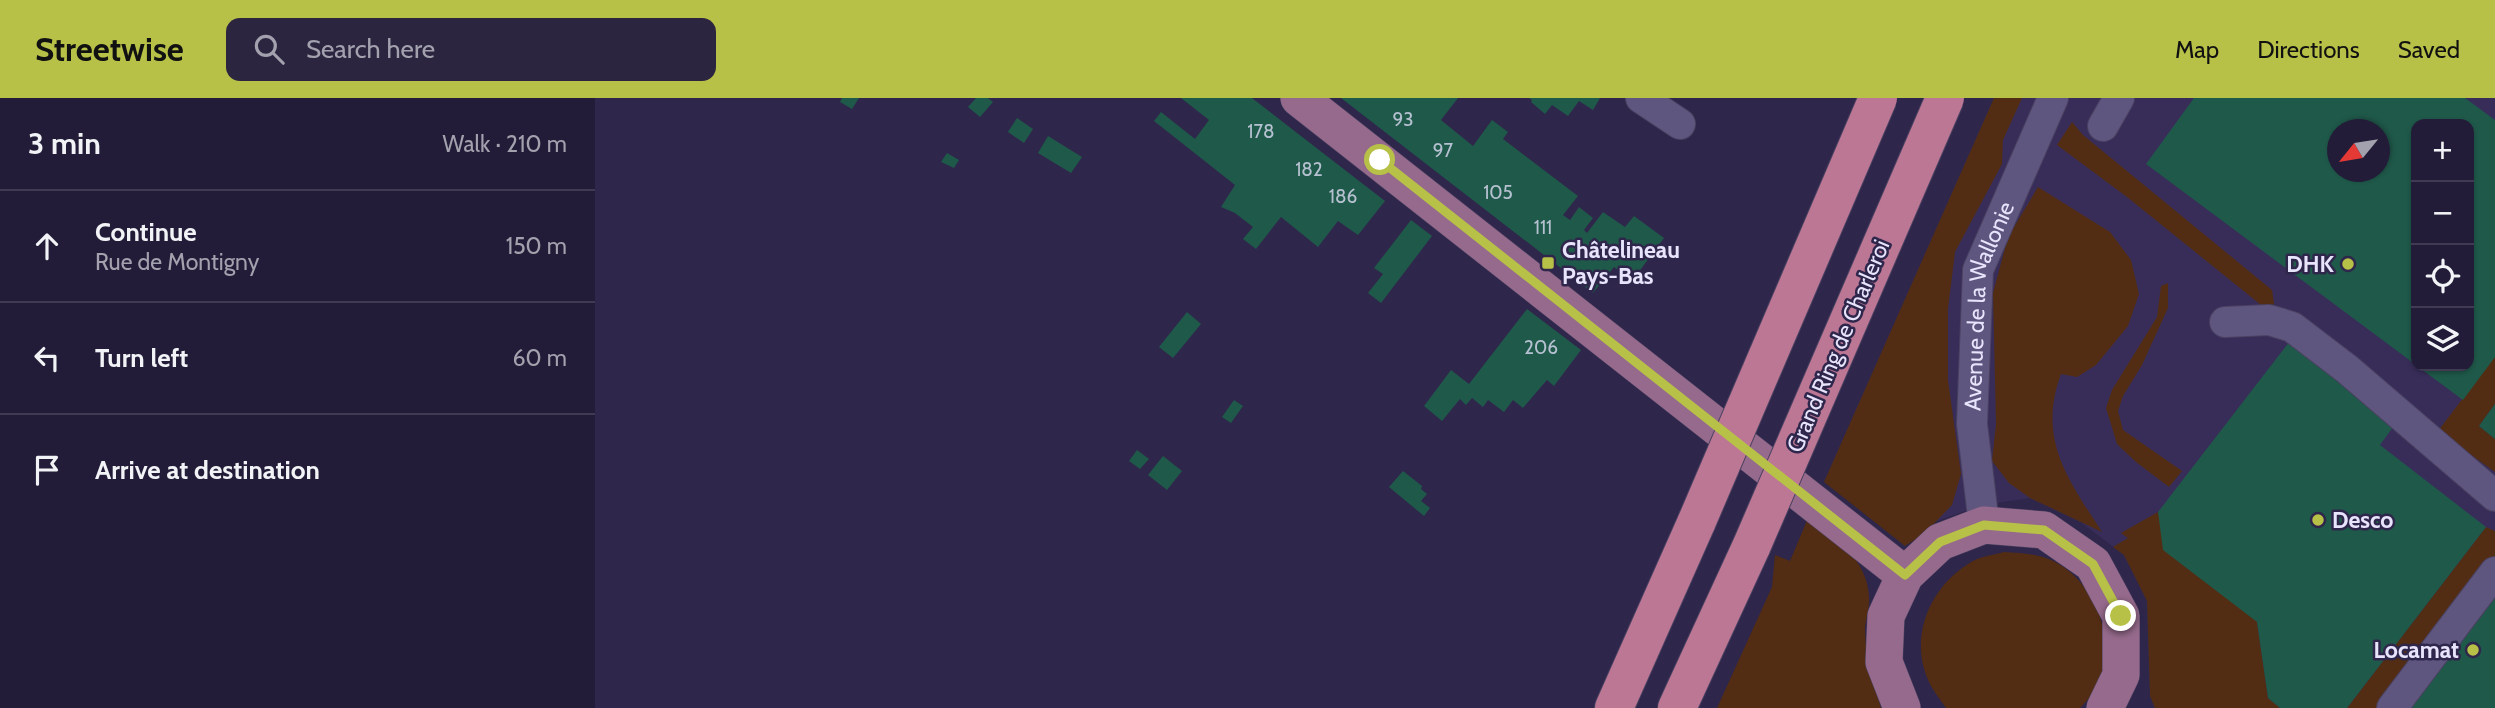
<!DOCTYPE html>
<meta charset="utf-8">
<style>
:root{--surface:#231c38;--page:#2b2540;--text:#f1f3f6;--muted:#a3a1ae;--line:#403a53;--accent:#b8c147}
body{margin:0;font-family:Cabin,sans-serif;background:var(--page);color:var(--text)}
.controls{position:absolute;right:21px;top:21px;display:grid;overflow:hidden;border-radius:14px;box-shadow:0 2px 5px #0004}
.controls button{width:63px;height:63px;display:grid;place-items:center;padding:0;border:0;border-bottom:2px solid var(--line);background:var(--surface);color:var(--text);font:35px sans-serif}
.compass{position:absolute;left:1732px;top:21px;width:63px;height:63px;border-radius:50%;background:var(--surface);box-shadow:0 2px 5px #0004;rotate:240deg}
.stop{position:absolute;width:21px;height:21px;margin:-16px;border:5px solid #b8c147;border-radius:50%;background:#fff}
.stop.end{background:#b8c147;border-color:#fff;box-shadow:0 2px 7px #0008}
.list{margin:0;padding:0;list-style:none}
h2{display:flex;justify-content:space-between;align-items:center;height:91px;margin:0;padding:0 28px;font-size:30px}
h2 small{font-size:23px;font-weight:400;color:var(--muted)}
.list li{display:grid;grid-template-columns:46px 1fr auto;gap:21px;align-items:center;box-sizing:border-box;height:112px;padding:0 28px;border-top:2px solid var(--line)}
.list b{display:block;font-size:26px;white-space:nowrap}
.list p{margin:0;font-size:23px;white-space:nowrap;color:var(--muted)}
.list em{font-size:23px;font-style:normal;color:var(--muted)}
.icon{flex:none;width:38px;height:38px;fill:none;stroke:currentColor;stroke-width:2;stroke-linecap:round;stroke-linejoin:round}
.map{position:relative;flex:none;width:1900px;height:610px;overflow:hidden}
header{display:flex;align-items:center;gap:42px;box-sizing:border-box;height:98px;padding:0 35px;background:var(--accent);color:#111}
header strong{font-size:33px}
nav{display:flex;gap:38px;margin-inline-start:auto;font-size:24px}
.search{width:490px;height:63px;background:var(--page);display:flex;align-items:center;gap:18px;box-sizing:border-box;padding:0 24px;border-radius:14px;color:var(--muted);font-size:26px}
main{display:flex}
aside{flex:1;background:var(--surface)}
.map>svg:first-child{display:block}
</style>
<header>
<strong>Streetwise</strong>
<div class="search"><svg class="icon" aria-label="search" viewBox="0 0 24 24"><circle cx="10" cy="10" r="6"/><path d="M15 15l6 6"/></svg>Search here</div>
<nav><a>Map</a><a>Directions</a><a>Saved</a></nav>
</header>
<main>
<aside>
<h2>3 min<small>Walk · 210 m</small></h2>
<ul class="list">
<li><svg class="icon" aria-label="ahead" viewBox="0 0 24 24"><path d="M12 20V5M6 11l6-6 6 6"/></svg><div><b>Continue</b><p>Rue de Montigny</p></div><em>150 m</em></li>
<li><svg class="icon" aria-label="left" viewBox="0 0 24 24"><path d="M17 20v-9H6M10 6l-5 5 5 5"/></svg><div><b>Turn left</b></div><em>60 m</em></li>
<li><svg class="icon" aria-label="arrive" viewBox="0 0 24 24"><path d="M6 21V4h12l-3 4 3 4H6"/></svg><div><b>Arrive at destination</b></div></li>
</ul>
</aside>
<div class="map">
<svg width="1900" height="610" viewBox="0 0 1900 610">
<rect width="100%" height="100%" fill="#2f264b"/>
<path fill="#382d59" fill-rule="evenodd" d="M1399 0H1900V610H1560L1555 598 1552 503 1529 457 1487 425 1435 400 1387 407 1339 424 1229 384ZM1821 26H1874V268H1821ZM1742 32H1784V74H1742Z"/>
<g fill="#522d13">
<polygon points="1399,0 1427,0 1408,42 1407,66 1360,154 1353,211 1353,282 1366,376 1357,407 1330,435 1310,448 1229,384"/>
<polygon points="1477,24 1488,37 1677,192 1679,206 1671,211 1532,99 1462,47"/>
<path d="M1443 89 1515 134 1536 162 1544 196 1533 228 1501 267 1482 279 1466 276C1442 341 1473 381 1507 434L1435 400 1414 385 1397 363 1401 326 1398 195 1413 139Z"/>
<polygon points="1573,185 1573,210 1547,267 1528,298 1523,313 1528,332 1587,373 1574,389 1541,364 1522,346 1511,310 1517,292 1562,219 1566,188"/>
<polygon points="1900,258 1900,306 1884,328 1900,341 1900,374 1843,333"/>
<polygon points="1563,414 1662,524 1673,600 1685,610 1560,610 1555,598 1552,503 1529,457 1518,449 1533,440 1526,435"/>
<path d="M1213 420C1241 439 1272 462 1274 498 1275 509 1271 520 1270 530 1270 558 1278 584 1286 610H1122L1177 489 1180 457 1195 463Z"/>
<polygon points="1891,429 1900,433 1900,473 1793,610 1752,610"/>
<path d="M1409 454C1429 455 1449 456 1467 468 1512 498 1528 570 1485 610H1351C1346 603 1340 595 1336 588 1311 541 1335 487 1378 463 1387 458 1399 457 1409 454Z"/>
</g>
<g fill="#1f594a" fill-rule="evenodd">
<polygon points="247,0 264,0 257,11 245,4"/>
<polygon points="381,0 393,0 398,4 385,19 373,9"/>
<polygon points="586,0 657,0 790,103 763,137 743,123 723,149 686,119 661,151 648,141 658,129 640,115 626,109 640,87 559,23 566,14 600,41 614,22"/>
<polygon points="746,0 863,0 846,22 878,48 897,22 913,34 908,41 983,98 968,117 975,122 984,109 998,120 989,132 992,135 1008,114 1030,129 1039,118 1069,140 1037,183 1019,169 998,195"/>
<polygon points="934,0 1005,0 998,12 984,3 973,18 957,7 950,16 936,4 937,2"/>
<path d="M1599 0H1870L1900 22V259L1868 302 1822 268H1874V26H1821V267L1551 66ZM1742 32H1784V74H1742Z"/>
<polygon points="422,20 438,31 429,45 413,34"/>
<polygon points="453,38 487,59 476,75 443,55"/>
<polygon points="352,55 364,62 359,70 346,64"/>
<polygon points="816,122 837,138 786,205 773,195 788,176 779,170"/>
<polygon points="932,211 986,252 959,288 952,282 928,310 918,302 909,314 893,302 888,309 877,300 871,307 865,301 847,323 829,308 856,272 874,286"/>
<polygon points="592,214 606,226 578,260 564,249"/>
<polygon points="1695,243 1801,325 1785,347 1891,429 1752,610 1685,610 1673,600 1662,524 1568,452 1563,414"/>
<polygon points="639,302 648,308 636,325 627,319"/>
<polygon points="1900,306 1900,341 1884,328"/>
<polygon points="542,352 554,361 545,371 534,363"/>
<polygon points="568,358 587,373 572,392 553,377"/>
<polygon points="808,373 827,388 826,391 832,396 826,403 835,410 829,418 794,389"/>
<polygon points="1900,495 1900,610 1811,610"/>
</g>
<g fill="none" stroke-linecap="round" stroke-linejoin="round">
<defs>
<g id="minor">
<polyline points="1046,0 1085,26"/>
<polyline points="1508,28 1524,0"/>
<polyline points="1630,224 1674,222 1697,229 1752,271 1900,398"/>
<path id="s1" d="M1389 427 1377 326 1383 172 1458 0"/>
<polyline points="1797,610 1900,474"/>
</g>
<g id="major">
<polyline points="704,0 1310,477"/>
<polyline points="1307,610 1289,564 1291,518 1310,477 1345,444 1389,427 1449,432 1498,466 1526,518 1526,577 1510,610"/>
</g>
<g id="highway">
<polyline points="1019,610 1102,423"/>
<polyline points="1082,610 1157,447"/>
</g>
</defs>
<use href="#minor" stroke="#4a4161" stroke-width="32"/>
<use href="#major" stroke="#4a4161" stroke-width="38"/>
<use href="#highway" stroke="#4a4161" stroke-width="40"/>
<use href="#minor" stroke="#5e567f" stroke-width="30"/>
<use href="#major" stroke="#966a8c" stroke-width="37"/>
<use href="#highway" stroke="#bb7794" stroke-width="38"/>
<defs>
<g id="highway-bridge">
<polyline points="1102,423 1283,0"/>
<polyline points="1157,447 1350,0"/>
</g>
</defs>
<use href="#highway-bridge" stroke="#4a4161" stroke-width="40" stroke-linecap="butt"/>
<use href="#highway-bridge" stroke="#bb7794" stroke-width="38"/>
</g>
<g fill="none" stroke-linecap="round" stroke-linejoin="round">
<polyline stroke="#b8c147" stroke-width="9" points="785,62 1310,477 1345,444 1389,427 1449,432 1498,466 1526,518"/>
</g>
<g fill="#b8c147" stroke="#2f264b" stroke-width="2.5">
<rect x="946" y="158" width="14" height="14" rx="3.5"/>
<circle cx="1753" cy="166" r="7"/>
<circle cx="1723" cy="422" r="7"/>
<circle cx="1878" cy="552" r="7"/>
</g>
<g text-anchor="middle" stroke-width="5" stroke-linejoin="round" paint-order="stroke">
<g font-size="19" fill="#b5c1d0">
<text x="808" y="28">93</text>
<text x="666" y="40">178</text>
<text x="848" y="59">97</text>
<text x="714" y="78">182</text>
<text x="903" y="101">105</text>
<text x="748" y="105">186</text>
<text x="948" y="136">111</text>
<text x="946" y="256">206</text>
</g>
<g font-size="23" font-weight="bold" fill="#e7e4fc" stroke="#2f264b" text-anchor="start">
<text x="967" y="160">Châtelineau<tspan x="967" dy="26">Pays-Bas</tspan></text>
<text x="1739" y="174" text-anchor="end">DHK</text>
<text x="1737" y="430">Desco</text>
<text x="1864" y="560" text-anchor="end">Locamat</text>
</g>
<g font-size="23" fill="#e7e4fc" stroke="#2f264b">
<text dy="8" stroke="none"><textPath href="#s1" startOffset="222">Avenue de la Wallonie</textPath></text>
<text transform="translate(1243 248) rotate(-67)" y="8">Grand Ring de Charleroi</text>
</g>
</g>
</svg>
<div class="controls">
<button>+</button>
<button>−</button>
<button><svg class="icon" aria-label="locate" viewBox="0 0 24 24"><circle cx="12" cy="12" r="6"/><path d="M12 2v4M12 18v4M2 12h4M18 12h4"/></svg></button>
<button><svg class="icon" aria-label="layers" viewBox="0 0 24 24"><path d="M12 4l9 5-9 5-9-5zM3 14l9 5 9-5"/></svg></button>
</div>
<svg class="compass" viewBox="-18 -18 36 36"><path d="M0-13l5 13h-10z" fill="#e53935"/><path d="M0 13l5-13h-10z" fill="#a3a1ae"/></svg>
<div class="stop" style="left:785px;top:62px"></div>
<div class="stop end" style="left:1526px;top:518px"></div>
</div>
</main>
